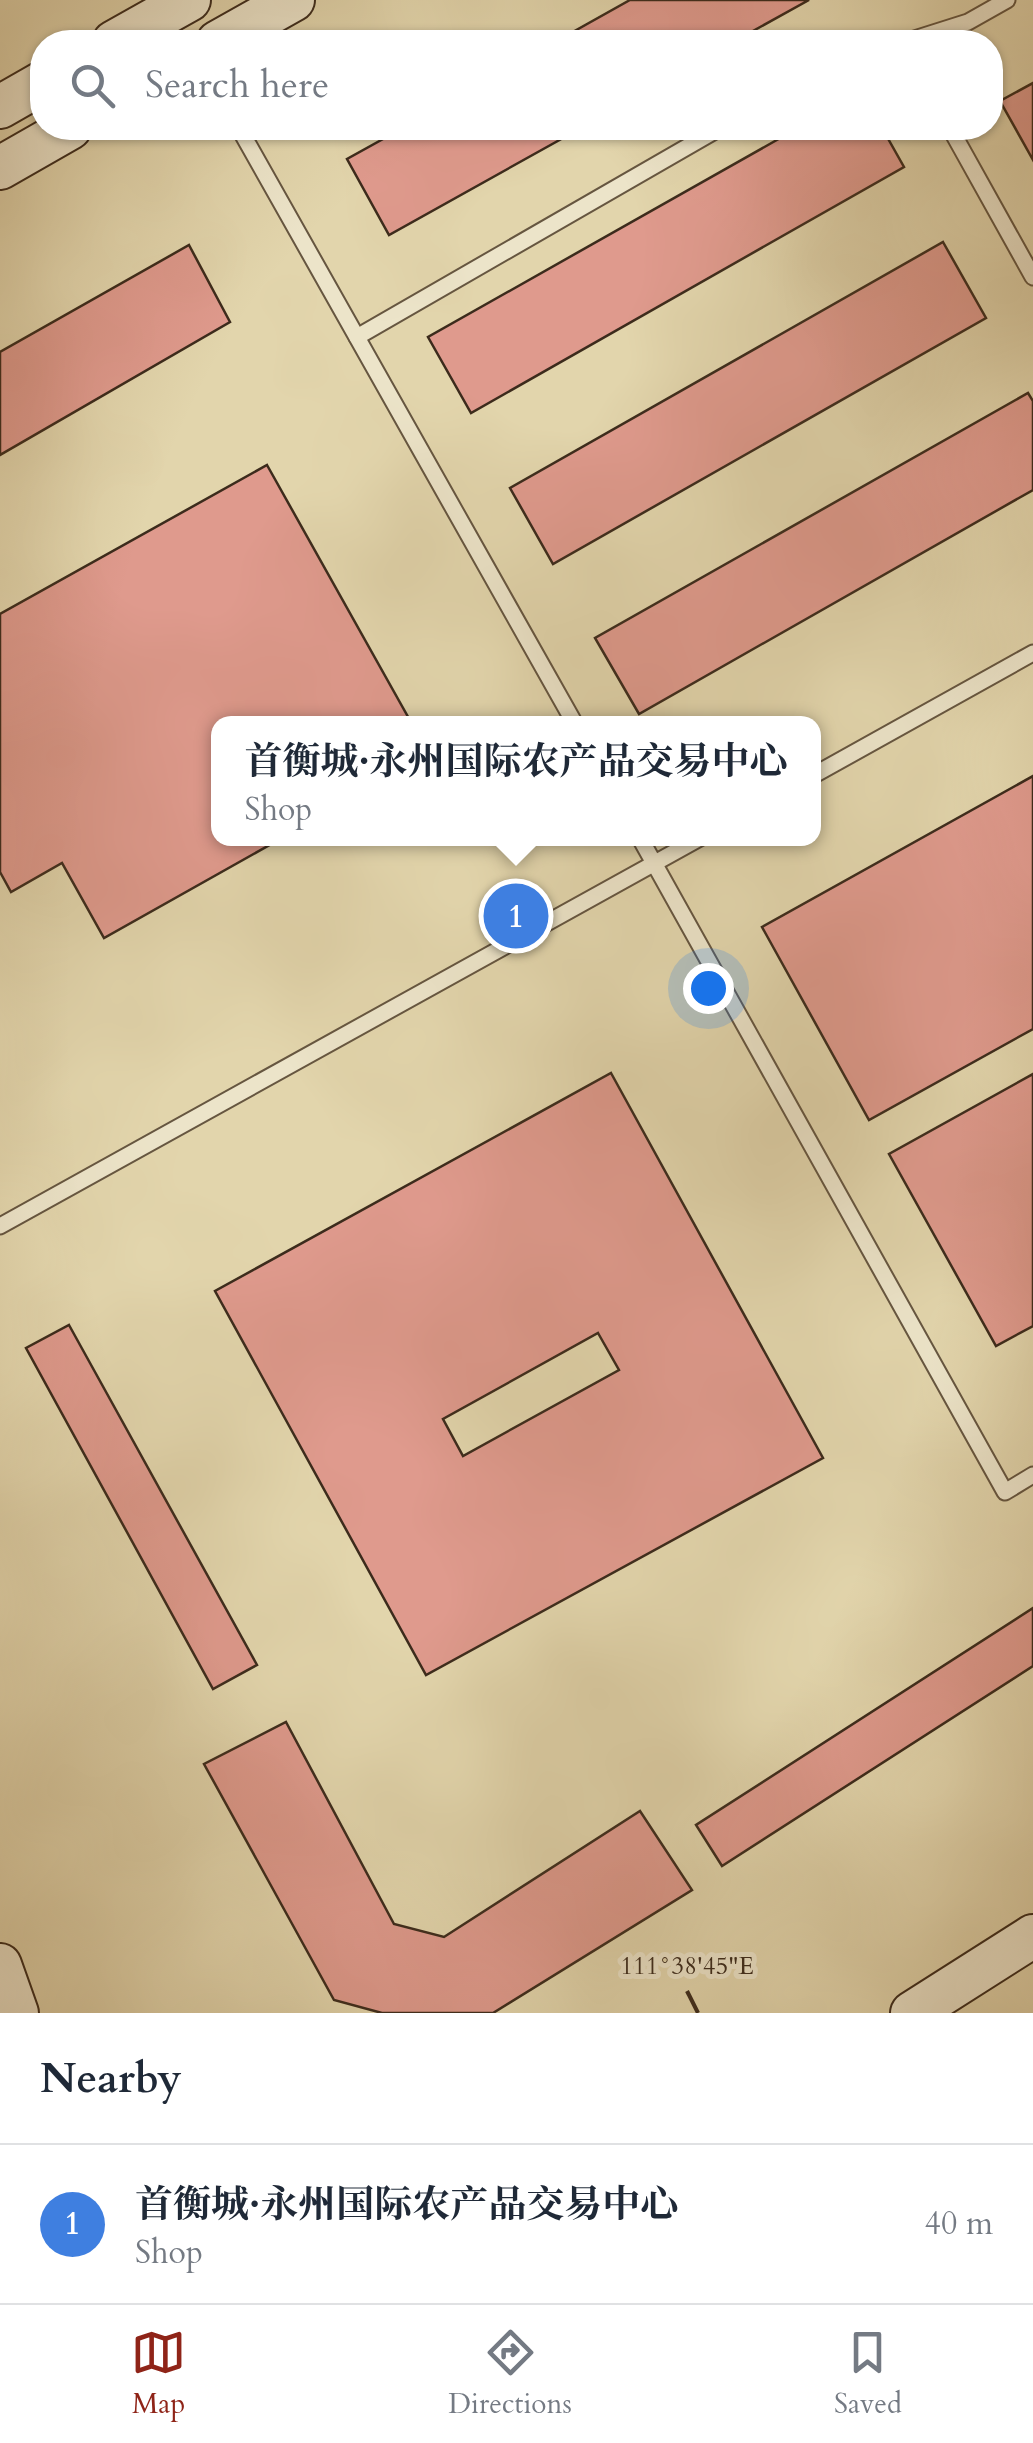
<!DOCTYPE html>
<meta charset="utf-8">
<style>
:root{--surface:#fff;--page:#f6f6f7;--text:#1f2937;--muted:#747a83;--line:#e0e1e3;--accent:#8f2418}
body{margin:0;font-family:Cardo,"Noto Serif SC",serif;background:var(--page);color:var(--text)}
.you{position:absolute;left:708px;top:988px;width:35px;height:35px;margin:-25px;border:8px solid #fff;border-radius:50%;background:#1a73e8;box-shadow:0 0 0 15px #1a73e833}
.badge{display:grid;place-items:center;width:65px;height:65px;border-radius:50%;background:var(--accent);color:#fff;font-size:32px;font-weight:700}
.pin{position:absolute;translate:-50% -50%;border:5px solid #fff;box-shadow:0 2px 10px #0006}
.popup{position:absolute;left:211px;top:716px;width:610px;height:130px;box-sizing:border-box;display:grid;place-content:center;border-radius:20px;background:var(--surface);filter:drop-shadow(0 2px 8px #0005);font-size:32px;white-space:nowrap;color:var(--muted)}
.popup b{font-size:38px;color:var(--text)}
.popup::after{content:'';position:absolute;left:50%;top:100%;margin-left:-20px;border:20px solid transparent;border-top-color:var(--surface)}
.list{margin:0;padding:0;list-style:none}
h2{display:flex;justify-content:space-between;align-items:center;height:130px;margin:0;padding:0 40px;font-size:42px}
h2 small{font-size:32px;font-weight:400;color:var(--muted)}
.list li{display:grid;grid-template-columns:65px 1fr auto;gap:30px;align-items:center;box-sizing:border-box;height:160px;padding:0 40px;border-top:2px solid var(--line)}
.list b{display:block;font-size:38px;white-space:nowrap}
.list p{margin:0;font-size:32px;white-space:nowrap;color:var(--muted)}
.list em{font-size:32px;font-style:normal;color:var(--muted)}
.icon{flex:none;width:55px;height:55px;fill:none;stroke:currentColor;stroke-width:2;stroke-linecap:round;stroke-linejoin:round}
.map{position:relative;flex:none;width:1033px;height:2013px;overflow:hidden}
.search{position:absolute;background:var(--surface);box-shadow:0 2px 8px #0004;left:30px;right:30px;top:30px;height:110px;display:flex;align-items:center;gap:25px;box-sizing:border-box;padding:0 35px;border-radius:40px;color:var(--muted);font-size:38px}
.sheet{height:290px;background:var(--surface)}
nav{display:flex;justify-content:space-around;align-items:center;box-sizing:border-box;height:140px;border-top:2px solid var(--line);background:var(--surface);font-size:28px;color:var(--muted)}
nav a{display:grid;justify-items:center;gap:5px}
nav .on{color:var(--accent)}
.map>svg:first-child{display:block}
</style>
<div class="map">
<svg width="1033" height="2013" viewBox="0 0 1033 2013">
<rect width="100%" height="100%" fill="#e2d5ac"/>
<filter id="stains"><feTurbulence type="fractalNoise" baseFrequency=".002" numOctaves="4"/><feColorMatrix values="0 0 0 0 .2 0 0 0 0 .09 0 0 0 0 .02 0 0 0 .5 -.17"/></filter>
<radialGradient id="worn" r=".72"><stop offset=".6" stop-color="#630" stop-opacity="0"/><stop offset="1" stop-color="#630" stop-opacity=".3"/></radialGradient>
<g fill="#df9a8d" stroke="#3c2b1c" stroke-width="2.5" fill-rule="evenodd">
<polygon points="630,0 809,0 733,42 555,42"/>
<polygon points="1033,83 1033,160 1000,101"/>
<polygon points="403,128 581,128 389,235 347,159"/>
<polygon points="798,128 882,128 904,167 471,413 428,337"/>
<polygon points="943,242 986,318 553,564 510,488"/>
<polygon points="189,245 230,322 0,455 0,352"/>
<polygon points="1028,393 1033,401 1033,490 639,714 595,638"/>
<polygon points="267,465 412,724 218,724 218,838 282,838 104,938 62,863 11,892 0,872 0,614"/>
<polygon points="1033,776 1033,1029 869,1120 762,927"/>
<path d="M611 1073 823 1458 426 1675 215 1291ZM598 1333 619 1370 463 1456 443 1419Z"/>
<polygon points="1033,1074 1033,1326 996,1346 889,1154"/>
<polygon points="69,1325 257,1665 213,1689 26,1348"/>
<polygon points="1033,1608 1033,1666 722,1866 696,1825"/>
<polygon points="286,1722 394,1924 444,1937 640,1811 692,1890 493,2013 382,2013 334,2000 204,1764"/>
</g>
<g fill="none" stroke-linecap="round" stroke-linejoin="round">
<defs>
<g id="lane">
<polyline points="905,42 968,22 1007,0"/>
<polyline points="239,128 575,724"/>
<polyline points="950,128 1033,277"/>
<polyline points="357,337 720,128"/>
<polyline points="814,775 1033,653"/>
<polyline points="640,838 1005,1492 1033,1475"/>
<polyline points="0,1226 700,838"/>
</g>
<g id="secondary">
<polyline points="114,42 189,0"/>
<polyline points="218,42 293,0"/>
<polyline points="0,107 42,83"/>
<polyline points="0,168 70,128"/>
<polyline points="0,1965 17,2013"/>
<polyline points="912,2013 1033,1936"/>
</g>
</defs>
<use href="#lane" stroke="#665640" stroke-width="19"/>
<use href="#secondary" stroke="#3c2b1c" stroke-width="46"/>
<use href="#lane" stroke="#ece4c9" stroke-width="15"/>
<use href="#secondary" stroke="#ece4c9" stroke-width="42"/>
</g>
<path fill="none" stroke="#3c2b1c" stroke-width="4" d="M687 1991 698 2013"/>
<g font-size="25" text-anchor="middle" fill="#3c2b1c" stroke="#ece4c9" stroke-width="10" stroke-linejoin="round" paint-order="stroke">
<text x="687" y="1974">111°38'45"E</text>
</g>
<rect width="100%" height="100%" filter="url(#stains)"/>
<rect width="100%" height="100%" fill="url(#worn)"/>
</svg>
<div class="you"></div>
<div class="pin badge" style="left:516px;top:916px;background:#3f7fe0">1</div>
<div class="popup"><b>首衡城·永州国际农产品交易中心</b>Shop</div>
<div class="search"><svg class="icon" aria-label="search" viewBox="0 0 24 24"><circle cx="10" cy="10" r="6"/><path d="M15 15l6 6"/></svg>Search here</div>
</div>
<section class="sheet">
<h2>Nearby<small></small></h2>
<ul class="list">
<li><span class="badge" style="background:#3f7fe0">1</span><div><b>首衡城·永州国际农产品交易中心</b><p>Shop</p></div><em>40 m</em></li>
</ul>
</section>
<nav>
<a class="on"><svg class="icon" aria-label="map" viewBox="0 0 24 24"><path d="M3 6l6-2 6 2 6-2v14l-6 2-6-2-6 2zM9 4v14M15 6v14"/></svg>Map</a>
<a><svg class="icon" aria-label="directions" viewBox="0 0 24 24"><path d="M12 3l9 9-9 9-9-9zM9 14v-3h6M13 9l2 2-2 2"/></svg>Directions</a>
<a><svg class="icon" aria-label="saved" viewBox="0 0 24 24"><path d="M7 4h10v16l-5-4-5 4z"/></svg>Saved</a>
</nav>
